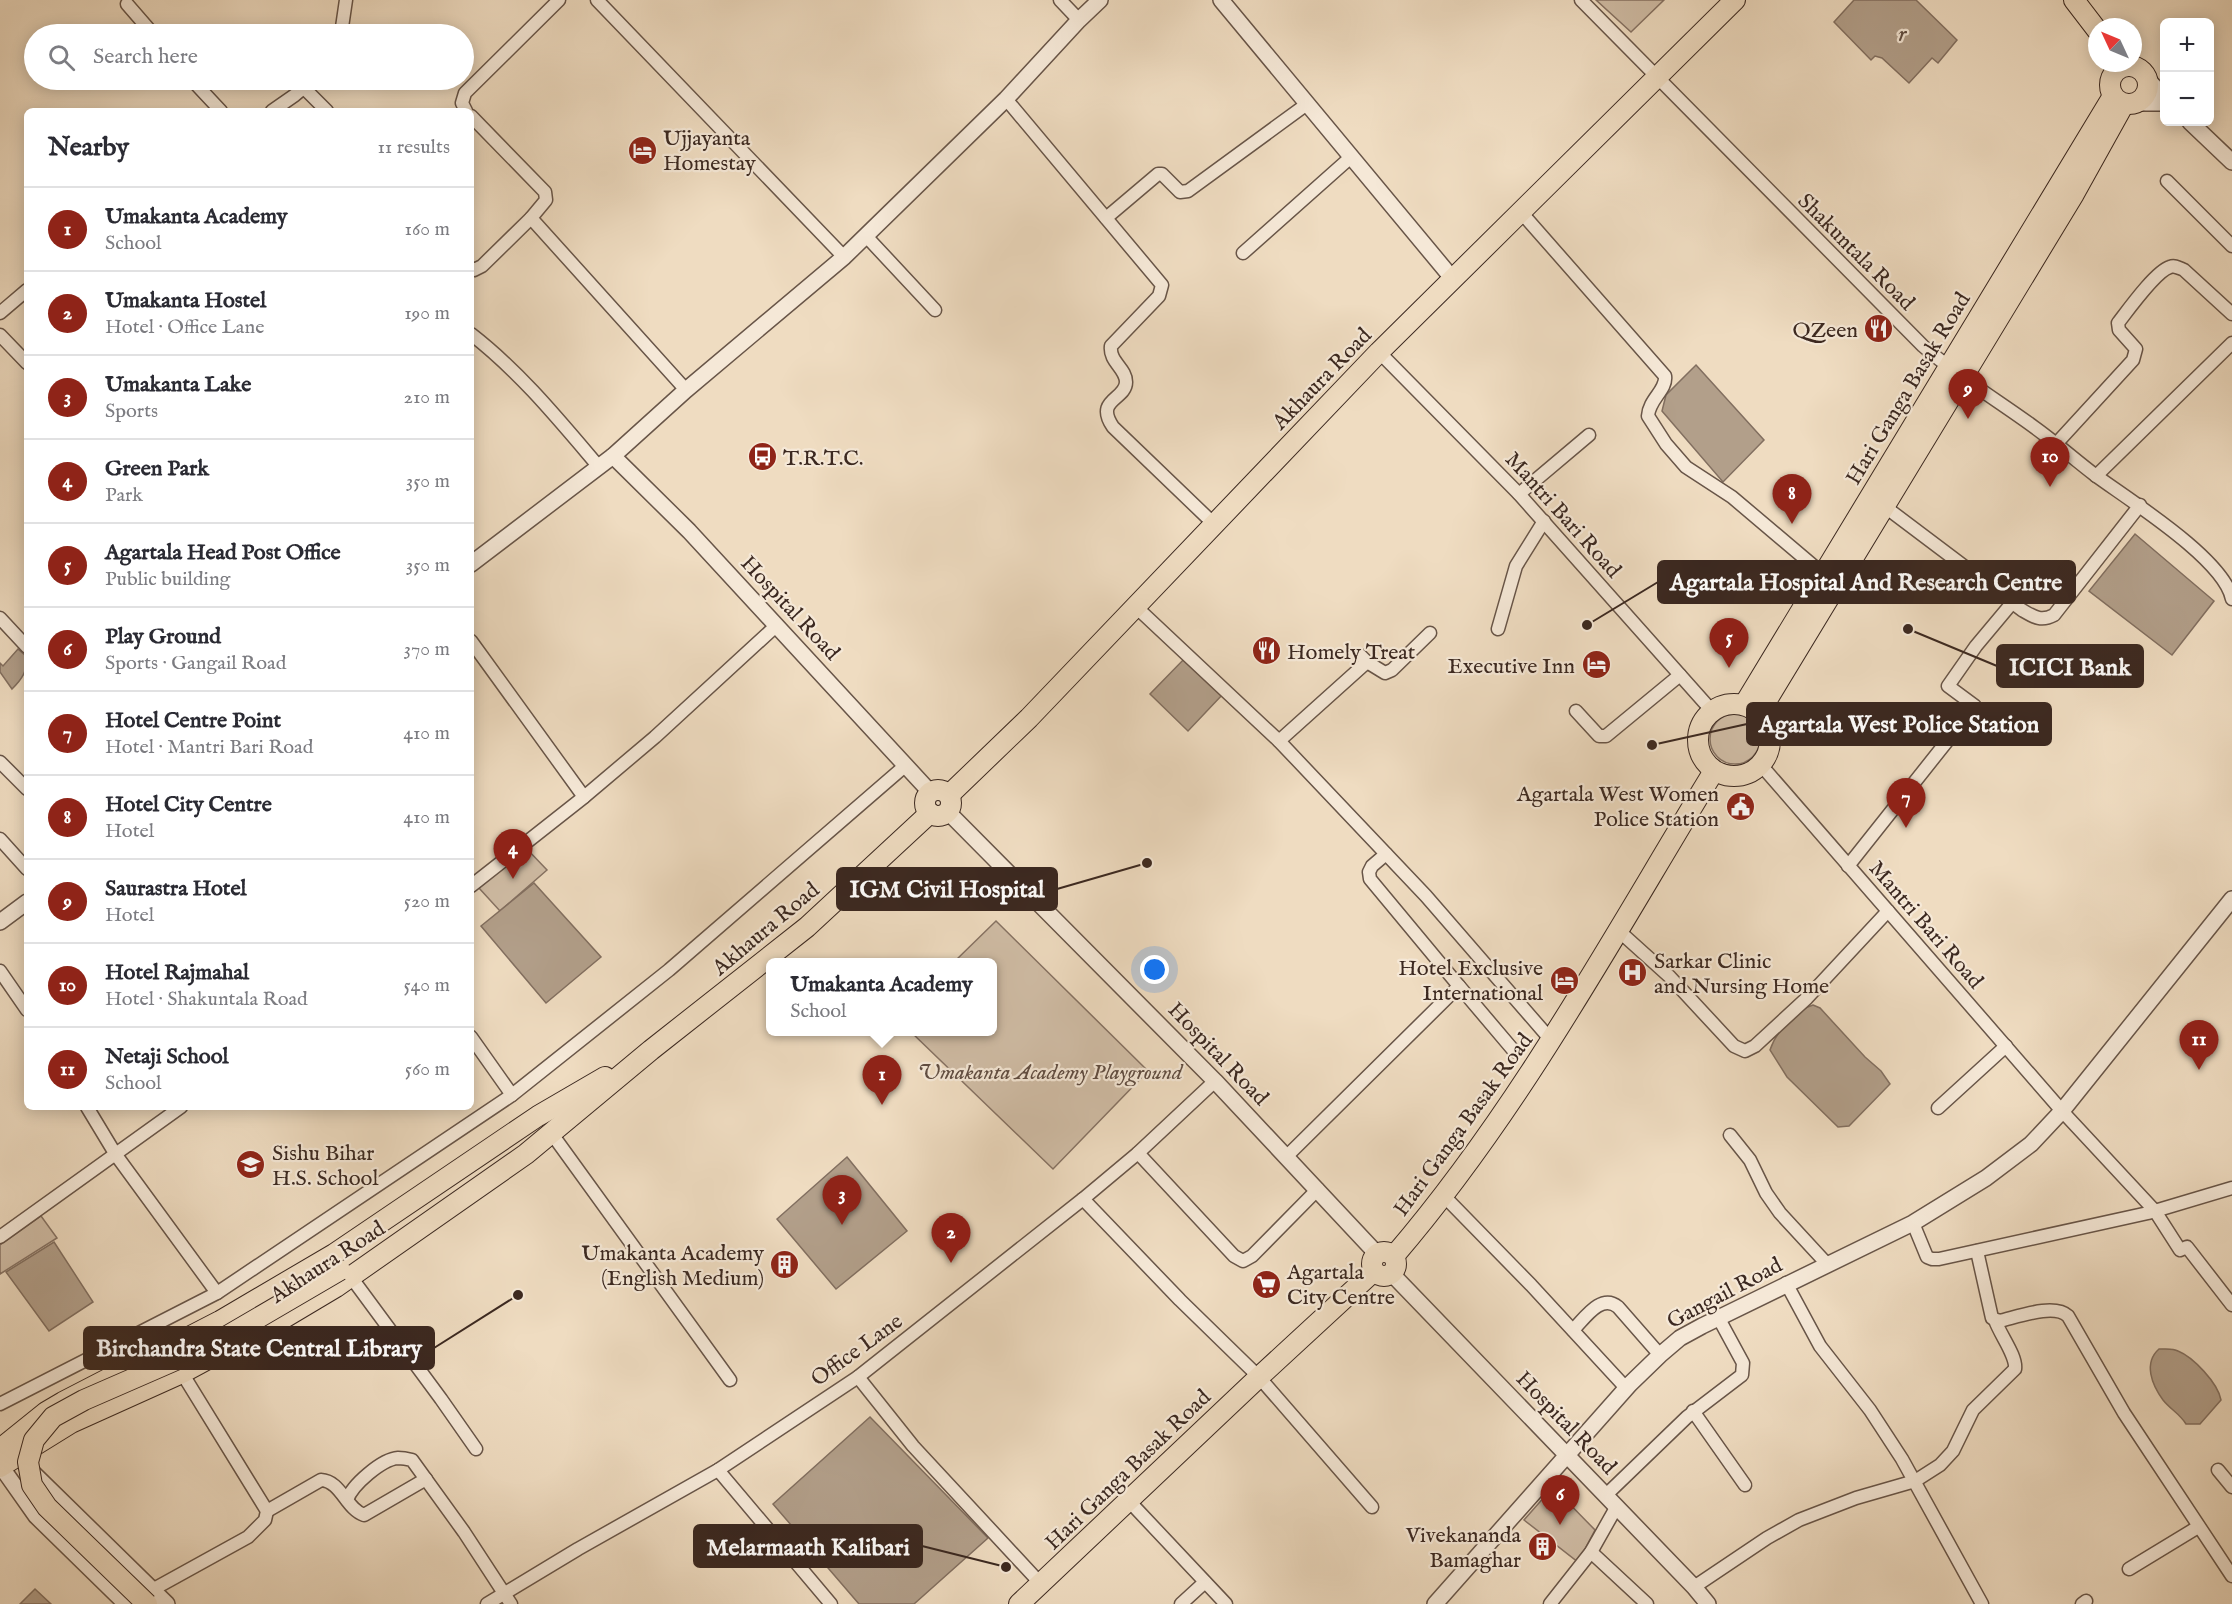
<!DOCTYPE html>
<meta charset="utf-8">
<style>
:root{--surface:#fff;--page:#f2f2f3;--text:#2b2b33;--muted:#7c7c81;--line:#e1e1e2;--accent:#8f2418}
body{margin:0;font-family:"IM FELL English",serif;background:var(--page);color:var(--text)}
.controls{position:absolute;right:18px;top:18px;display:grid;overflow:hidden;border-radius:9px;box-shadow:0 3px 15px #0003}
.controls button{width:54px;height:54px;display:grid;place-items:center;padding:0;border:0;border-bottom:2px solid var(--line);background:var(--surface);color:var(--text);font:30px sans-serif}
.compass{position:absolute;left:2088px;top:18px;width:54px;height:54px;border-radius:50%;background:var(--surface);box-shadow:0 3px 15px #0003;rotate:314deg}
.you{position:absolute;left:1155px;top:970px;width:21px;height:21px;margin:-15px;border:4px solid #fff;border-radius:50%;background:#1a73e8;box-shadow:0 0 0 9px #1a73e833}
.badge{display:grid;place-items:center;width:39px;height:39px;border-radius:50%;background:var(--accent);color:#fff;font-size:20px;font-weight:700}
.pin{position:absolute;translate:-50% -50px;filter:drop-shadow(0 2px 3px #0008)}
.pin::after{content:'';position:absolute;top:32px;width:21px;height:18px;background:inherit;clip-path:polygon(0 0,100% 0,50% 100%)}
.popup{position:absolute;left:766px;top:958px;width:231px;height:78px;box-sizing:border-box;display:grid;place-content:center;border-radius:9px;background:var(--surface);filter:drop-shadow(0 2px 4px #0005);font-size:20px;white-space:nowrap;color:var(--muted)}
.popup b{font-size:22px;color:var(--text)}
.popup::after{content:'';position:absolute;left:50%;top:100%;margin-left:-12px;border:12px solid transparent;border-top-color:var(--surface)}
.list{margin:0;padding:0;list-style:none}
h2{display:flex;justify-content:space-between;align-items:center;height:78px;margin:0;padding:0 24px;font-size:26px}
h2 small{font-size:20px;font-weight:400;color:var(--muted)}
.list li{display:grid;grid-template-columns:39px 1fr auto;gap:18px;align-items:center;box-sizing:border-box;height:84px;padding:0 24px;border-top:2px solid var(--line)}
.list b{display:block;font-size:22px;white-space:nowrap}
.list p{margin:0;font-size:20px;white-space:nowrap;color:var(--muted)}
.list em{font-size:20px;font-style:normal;color:var(--muted)}
.icon{flex:none;width:33px;height:33px;fill:none;stroke:currentColor;stroke-width:2;stroke-linecap:round;stroke-linejoin:round}
.map{position:relative;flex:none;width:2232px;height:1604px;overflow:hidden}
.search{position:absolute;background:var(--surface);box-shadow:0 3px 15px #0003;left:24px;top:24px;width:450px;height:66px;display:flex;align-items:center;gap:15px;box-sizing:border-box;padding:0 21px;border-radius:33px;color:var(--muted);font-size:22px}
.panel{position:absolute;background:var(--surface);box-shadow:0 3px 15px #0003;left:24px;top:108px;width:450px;height:1002px;border-radius:9px}
.map>svg:first-child{display:block}
</style>
<div class="map">
<svg width="2232" height="1604" viewBox="0 0 2232 1604">
<rect width="100%" height="100%" fill="#efdcc1"/>
<filter id="stains"><feTurbulence type="fractalNoise" baseFrequency=".00333" numOctaves="4"/><feColorMatrix values="0 0 0 0 .2 0 0 0 0 .09 0 0 0 0 .02 0 0 0 .5 -.17"/></filter>
<radialGradient id="worn" r=".72"><stop offset=".6" stop-color="#630" stop-opacity="0"/><stop offset="1" stop-color="#630" stop-opacity=".3"/></radialGradient>
<g fill="#d0bda6" stroke="#867263" stroke-width="1.5">
<polygon points="1596,0 1664,0 1631,32"/>
<circle cx="1735" cy="739" r="25"/>
<polygon points="526,848 547,870 500,911 479,888"/>
<polygon points="996,921 1148,1071 1053,1169 911,1032 993,1032 993,962 954,962"/>
<polygon points="41,1216 57,1238 0,1274 0,1245"/>
<polygon points="1553,1487 1595,1530 1578,1562 1524,1520"/>
</g>
<g fill="#b29f8a" stroke="#826f60" stroke-width="1.5">
<polygon points="1854,0 1916,0 1957,40 1938,63 1932,58 1909,83 1882,58 1875,56 1871,60 1834,22"/>
<polygon points="1696,365 1764,440 1723,482 1662,411 1666,395"/>
<polygon points="2135,534 2214,601 2172,655 2089,591"/>
<path d="M18 649 27 657C27 672 22 679 12 689L0 672V663L3 666Z"/>
<polygon points="1186,657 1223,694 1188,731 1150,694"/>
<polygon points="534,883 601,957 546,1003 481,926"/>
<path d="M1813 1005 1820 1008 1865 1057 1881 1071 1890 1084 1849 1126 1838 1127 1787 1077 1770 1050C1776 1032 1794 1011 1813 1005Z"/>
<polygon points="847,1157 907,1231 836,1289 777,1219"/>
<polygon points="54,1242 93,1302 49,1331 6,1272"/>
<path d="M2159 1349C2165 1349 2173 1348 2178 1351 2193 1357 2218 1383 2221 1400L2200 1424H2186C2180 1414 2170 1409 2163 1400 2152 1385 2143 1363 2159 1349Z"/>
<polygon points="870,1417 988,1538 914,1604 859,1604 773,1504"/>
<polygon points="35,1589 51,1604 20,1604"/>
</g>
<g fill="none" stroke-linecap="round" stroke-linejoin="round">
<defs>
<g id="minor">
<polyline points="597,0 844,257"/>
<polyline points="1060,0 1079,20"/>
<path d="M1581 0 1923 346C1957 376 1997 400 2034 427 2055 442 2074 459 2095 475 2129 500 2224 559 2232 599"/>
<polyline points="127,4 153,34"/>
<polyline points="341,34 346,0"/>
<polyline points="192,80 221,111"/>
<polyline points="304,88 327,111"/>
<path d="M1006 99 1162 285 1159 296 1111 346C1109 362 1126 368 1126 382 1126 400 1094 399 1113 427L1215 525"/>
<polyline points="272,111 295,95 313,80"/>
<polyline points="466,111 462,103 465,93 559,0"/>
<polyline points="471,116 545,192 546,200 531,218 686,390"/>
<polyline points="2167,181 2232,246"/>
<path d="M1520 211 1665 376C1667 390 1649 399 1648 416L1666 444 1686 467 1732 497 1823 574"/>
<polyline points="1106,218 1158,174 1162,174 1180,192 1188,191 1307,104"/>
<polyline points="866,236 935,310"/>
<polyline points="1243,253 1351,157"/>
<polyline points="471,268 474,270 482,266 531,218"/>
<polyline points="0,313 27,290"/>
<path d="M471 334C520 372 559 420 599 467"/>
<polyline points="0,335 27,363"/>
<polyline points="1379,352 1519,494 1712,711"/>
<path d="M2056 444 2133 360 2136 349 2119 330 2118 323C2128 310 2156 271 2170 267 2175 265 2179 268 2184 270L2232 314"/>
<polyline points="2096,476 2232,343"/>
<polyline points="1519,494 1589,435"/>
<path d="M1884 506 2022 610C2034 617 2041 622 2054 615L2140 505"/>
<polyline points="1135,606 1279,741 1426,896 1551,1040"/>
<polyline points="0,618 27,647"/>
<polyline points="1498,629 1516,566 1544,521"/>
<polyline points="471,641 584,797"/>
<polyline points="1360,655 1367,662 1385,673 1392,670 1430,633"/>
<polyline points="1576,711 1599,736 1606,736 1680,675"/>
<polyline points="1279,741 1367,662"/>
<polyline points="0,762 27,789"/>
<polyline points="1761,765 2062,1111 2155,1211 2180,1250 2187,1247 2232,1305"/>
<polyline points="0,839 27,869"/>
<polyline points="1848,866 1975,706 1948,686 1976,646 2012,603"/>
<polyline points="471,886 584,797 655,737 777,625"/>
<polyline points="1619,931 1670,977 1734,1046 1745,1051 1755,1046 1807,998 1888,911"/>
<polyline points="0,971 27,1010"/>
<polyline points="1459,986 1514,1051"/>
<polyline points="471,1037 512,1095"/>
<polyline points="87,1107 116,1155 217,1293"/>
<polyline points="1938,1108 2006,1046"/>
<polyline points="552,1134 730,1380"/>
<polyline points="1730,1135 1750,1160 1766,1193 1780,1213 1827,1264"/>
<polyline points="1138,1153 1234,1256 1243,1261 1252,1256 1318,1189"/>
<polyline points="1287,1156 1459,986 1370,879 1369,872 1372,866 1386,854"/>
<polyline points="1443,1195 1531,1285 1626,1388"/>
<polyline points="1083,1199 1180,1300 1259,1377 1372,1507"/>
<polyline points="1913,1223 1927,1257 1932,1259 1939,1259 2148,1213 2232,1188"/>
<polyline points="0,1237 181,1107"/>
<path d="M1977 1251 1992 1318 1999 1321C2017 1317 2054 1303 2068 1316L2124 1413 2232 1576"/>
<polyline points="351,1277 441,1399 476,1449"/>
<polyline points="1786,1283 1820,1346 1870,1410 1902,1459 1982,1604"/>
<path d="M1573 1330C1585 1318 1601 1293 1618 1307L1660 1355"/>
<polyline points="858,1377 913,1446 1041,1584"/>
<polyline points="0,1404 217,1293 512,1095 669,970 906,765"/>
<polyline points="1693,1411 1745,1485"/>
<polyline points="718,1470 831,1604"/>
<polyline points="2218,1470 2232,1487"/>
<polyline points="1606,1495 1687,1417 1742,1375 1743,1363 1718,1317"/>
<path d="M347 1500C352 1485 382 1459 398 1458 402 1458 408 1459 412 1460L464 1532 511 1604"/>
<polyline points="1129,1501 1226,1604"/>
<path d="M267 1511 321 1480C341 1481 346 1509 364 1515L426 1479"/>
<polyline points="1591,1552 1647,1604"/>
<polyline points="2129,1569 2198,1527"/>
<path d="M1694 1587 1767 1538 1799 1520 1856 1498 1915 1481 1940 1465 1953 1451 1973 1410 2015 1369C2017 1356 2000 1335 1995 1320"/>
<polyline points="152,1590 248,1537 265,1520 267,1511 182,1373"/>
<polyline points="487,1604 578,1549 718,1470 858,1377 1083,1199 1138,1153 1215,1081"/>
<polyline points="1181,1604 1205,1582"/>
<polyline points="1550,1604 1591,1552 1617,1506"/>
<polyline points="2082,1604 2086,1601"/>
</g>
<g id="tertiary">
<polyline points="1221,0 1452,278"/>
<polyline points="2149,81 2164,97"/>
<polyline points="2137,103 2164,103"/>
<polyline points="2190,122 2232,162"/>
<polyline points="613,456 689,531 931,793"/>
<polyline points="471,564 613,456 686,390 844,257 1006,99 1079,20 1100,0"/>
<polyline points="948,812 1215,1081 1377,1254"/>
<polyline points="0,922 27,902"/>
<polyline points="1392,1274 1694,1587 1708,1604"/>
<polyline points="0,1465 36,1516 126,1604"/>
<polyline points="27,1467 167,1604"/>
<polyline points="1435,1604 1630,1384 1660,1355 1680,1338 1702,1326 1913,1223 1986,1178 2031,1144 2062,1111 2232,899"/>
</g>
<g id="primary">
<polyline points="2074,0 2097,30"/>
<circle cx="2129" cy="85" r="19"/>
<circle cx="1734" cy="740" r="36"/>
<polyline points="1744,705 2113,96"/>
<polyline points="1759,713 2074,194 2124,104"/>
<circle cx="938" cy="803" r="13"/>
<polyline points="949,795 1029,718 1379,352 1735,0"/>
<circle cx="1384" cy="1264" r="12"/>
<path d="M1394 1256C1521 1108 1613 936 1714 771"/>
<polyline points="0,1449 46,1412 63,1402 220,1321 334,1254 538,1116 605,1077"/>
<polyline points="0,1467 71,1423 182,1373 284,1318 336,1287 526,1154 651,1050 807,927 930,813"/>
<polyline points="1019,1604 1259,1377 1374,1271"/>
</g>
</defs>
<use href="#minor" stroke="#685548" stroke-width="15"/>
<use href="#tertiary" stroke="#685548" stroke-width="18"/>
<use href="#primary" stroke="#3b2820" stroke-width="22"/>
<use href="#minor" stroke="#f5e8d7" stroke-width="12"/>
<use href="#tertiary" stroke="#f5e8d7" stroke-width="15"/>
<use href="#primary" stroke="#efdcc1" stroke-width="20"/>
<defs>
<polyline id="primary-bridge" points="147,1604 47,1507 32,1485 28,1462 34,1440 53,1417 84,1400 217,1342 340,1270"/>
</defs>
<use href="#primary-bridge" stroke="#3b2820" stroke-width="22" stroke-linecap="butt"/>
<use href="#primary-bridge" stroke="#efdcc1" stroke-width="20"/>
</g>
<defs>
<symbol id="hotel-disc" viewBox="-11 -11 22 22"><circle r="9.5" fill="#8f2418" stroke="#f5e8d7"/><path d="M-6-4.5h1.5V1H6V5H4.5V3h-9V5H-6ZM-4 0a1.8 1.8 0 1 1 3.6 0ZM.5 0V-2.5h3Q6-2.5 6 0Z" fill="#fff"/></symbol>
<symbol id="restaurant-disc" viewBox="-11 -11 22 22"><circle r="9.5" fill="#8f2418" stroke="#f5e8d7"/><path d="M-5-6h1v4h1v-4h1v4h1v-4h1v5L-1.5 .5V6h-2V.5L-5-1ZM5-6V6H3V1.5H1.5Q1.5-4 5-6Z" fill="#fff"/></symbol>
<symbol id="bus-disc" viewBox="-11 -11 22 22"><circle r="9.5" fill="#8f2418" stroke="#f5e8d7"/><path d="M-5-6H5V4H4V6H2V4H-2V6H-4V4H-5ZM-3.5-4V0h7V-4ZM-3.5 1.2v1.5H-2V1.2ZM2 1.2v1.5H3.5V1.2Z" fill="#fff"/></symbol>
<symbol id="civic-disc" viewBox="-11 -11 22 22"><circle r="9.5" fill="#8f2418" stroke="#f5e8d7"/><path d="M-.6-6.5H3V-4.5H.6V-3L4-1V1h2V6H-6V1h2V-1L-.6-3ZM-1.2 2.5V6h2.4V2.5Z" fill="#fff"/></symbol>
<symbol id="hospital-disc" viewBox="-11 -11 22 22"><circle r="9.5" fill="#8f2418" stroke="#f5e8d7"/><path d="M-5-5h3v3.5h4V-5h3V5h-3V1.5h-4V5h-3Z" fill="#fff"/></symbol>
<symbol id="school-disc" viewBox="-11 -11 22 22"><circle r="9.5" fill="#8f2418" stroke="#f5e8d7"/><path d="M0-5L7-2L0 1L-7-2ZM-4 1L0 2.5L4 1V4Q0 6-4 4Z" fill="#fff"/></symbol>
<symbol id="building-disc" viewBox="-11 -11 22 22"><circle r="9.5" fill="#8f2418" stroke="#f5e8d7"/><path d="M-4-6H4V6H1V3H-1V6H-4ZM-2.5-4.3h1.7v1.8h-1.7ZM.8-4.3h1.7v1.8H.8ZM-2.5-1h1.7V.8h-1.7ZM.8-1h1.7V.8H.8Z" fill="#fff"/></symbol>
<symbol id="supermarket-disc" viewBox="-11 -11 22 22"><circle r="9.5" fill="#8f2418" stroke="#f5e8d7"/><path d="M-6-5.5h2.5l.6 2H6L4.5 2H-2.5L-4.4-4H-6ZM-1.5 3.2a1.3 1.3 0 1 0 .1 0ZM3 3.2a1.3 1.3 0 1 0 .1 0Z" fill="#fff"/></symbol>
</defs>
<g fill-rule="evenodd">
<use href="#hotel-disc" x="626" y="134" width="33" height="33"/>
<use href="#restaurant-disc" x="1862" y="312" width="33" height="33"/>
<use href="#bus-disc" x="746" y="440" width="33" height="33"/>
<use href="#restaurant-disc" x="1250" y="634" width="33" height="33"/>
<use href="#hotel-disc" x="1580" y="648" width="33" height="33"/>
<use href="#civic-disc" x="1724" y="790" width="33" height="33"/>
<use href="#hospital-disc" x="1616" y="956" width="33" height="33"/>
<use href="#hotel-disc" x="1548" y="964" width="33" height="33"/>
<use href="#school-disc" x="234" y="1148" width="33" height="33"/>
<use href="#building-disc" x="768" y="1248" width="33" height="33"/>
<use href="#supermarket-disc" x="1250" y="1268" width="33" height="33"/>
<use href="#building-disc" x="1526" y="1530" width="33" height="33"/>
</g>
<g text-anchor="middle" stroke-width="4.5" stroke-linejoin="round" paint-order="stroke">
<g font-size="22" fill="#3b2820" stroke="#f5e8d7" text-anchor="start">
<text x="663" y="145">Ujjayanta<tspan x="663" dy="25">Homestay</tspan></text>
<text x="1858" y="337" text-anchor="end">QZeen</text>
<text x="783" y="465">T.R.T.C.</text>
<text x="1287" y="659">Homely Treat</text>
<text x="1575" y="673" text-anchor="end">Executive Inn</text>
<text x="1719" y="801" text-anchor="end">Agartala West Women<tspan x="1719" dy="25">Police Station</tspan></text>
<text x="1654" y="968">Sarkar Clinic<tspan x="1654" dy="25">and Nursing Home</tspan></text>
<text x="1543" y="975" text-anchor="end">Hotel Exclusive<tspan x="1543" dy="25">International</tspan></text>
<text x="272" y="1160">Sishu Bihar<tspan x="272" dy="25">H.S. School</tspan></text>
<text x="764" y="1260" text-anchor="end">Umakanta Academy<tspan x="764" dy="25">(English Medium)</tspan></text>
<text x="1287" y="1279">Agartala<tspan x="1287" dy="25">City Centre</tspan></text>
<text x="1521" y="1542" text-anchor="end">Vivekananda<tspan x="1521" dy="25">Bamaghar</tspan></text>
</g>
<g font-size="22" fill="#3b2820" stroke="#f5e8d7">
<text transform="translate(1857 251) rotate(45)" y="8">Shakuntala Road</text>
<text transform="translate(1321 378) rotate(-46)" y="8">Akhaura Road</text>
<text transform="translate(1907 388) rotate(-59)" y="8">Hari Ganga Basak Road</text>
<text transform="translate(1564 514) rotate(48)" y="8">Mantri Bari Road</text>
<text transform="translate(791 607) rotate(47)" y="8">Hospital Road</text>
<text transform="translate(1927 924) rotate(49)" y="8">Mantri Bari Road</text>
<text transform="translate(765 928) rotate(-40)" y="8">Akhaura Road</text>
<text transform="translate(1219 1053) rotate(46)" y="8">Hospital Road</text>
<text transform="translate(1462 1124) rotate(-54)" y="8">Hari Ganga Basak Road</text>
<text transform="translate(327 1261) rotate(-33)" y="8">Akhaura Road</text>
<text transform="translate(1724 1292) rotate(-28)" y="8">Gangail Road</text>
<text transform="translate(856 1349) rotate(-36)" y="8">Office Lane</text>
<text transform="translate(1567 1422) rotate(46)" y="8">Hospital Road</text>
<text transform="translate(1127 1469) rotate(-44)" y="8">Hari Ganga Basak Road</text>
</g>
<g font-size="22" font-style="italic" fill="#604d42" stroke="#f5e8d7">
<text x="1050" y="1079">Umakanta Academy Playground</text>
</g>
<g font-size="24" font-style="italic" fill="#5f4c40" stroke="#f5e8d7">
<text x="1902" y="41">r</text>
</g>
</g>
<path fill="none" stroke="#3b2820" stroke-width="2" d="M1587 625L1658 582M1908 629L1997 666M1652 745L1747 724M1147 863L1057 889M518 1295L434 1348M1006 1567L922 1546"/>
<g fill="#3b2820" stroke="#f5e8d7" stroke-width="2">
<circle cx="1587" cy="625" r="6"/>
<circle cx="1908" cy="629" r="6"/>
<circle cx="1652" cy="745" r="6"/>
<circle cx="1147" cy="863" r="6"/>
<circle cx="518" cy="1295" r="6"/>
<circle cx="1006" cy="1567" r="6"/>
</g>
<g fill="#3b2820" stroke="#3b2820" stroke-width="2">
<rect x="1658" y="561" width="417" height="42" rx="6"/>
<rect x="1997" y="645" width="146" height="42" rx="6"/>
<rect x="1747" y="703" width="304" height="42" rx="6"/>
<rect x="837" y="868" width="220" height="42" rx="6"/>
<rect x="84" y="1327" width="350" height="42" rx="6"/>
<rect x="694" y="1525" width="228" height="42" rx="6"/>
</g>
<g font-size="24" text-anchor="middle" font-weight="bold" fill="#fff">
<text x="1866" y="590">Agartala Hospital And Research Centre</text>
<text x="2070" y="675">ICICI Bank</text>
<text x="1899" y="732">Agartala West Police Station</text>
<text x="947" y="897">IGM Civil Hospital</text>
<text x="259" y="1356">Birchandra State Central Library</text>
<text x="808" y="1555">Melarmaath Kalibari</text>
</g>
<rect width="100%" height="100%" filter="url(#stains)"/>
<rect width="100%" height="100%" fill="url(#worn)"/>
</svg>
<div class="controls">
<button>+</button>
<button>−</button>
</div>
<svg class="compass" viewBox="-18 -18 36 36"><path d="M0-13l5 13h-10z" fill="#e53935"/><path d="M0 13l5-13h-10z" fill="#7c7c81"/></svg>
<div class="you"></div>
<div class="pin badge" style="left:882px;top:1105px">1</div>
<div class="popup"><b>Umakanta Academy</b>School</div>
<div class="pin badge" style="left:951px;top:1263px">2</div>
<div class="pin badge" style="left:842px;top:1225px">3</div>
<div class="pin badge" style="left:513px;top:879px">4</div>
<div class="pin badge" style="left:1729px;top:668px">5</div>
<div class="pin badge" style="left:1560px;top:1525px">6</div>
<div class="pin badge" style="left:1906px;top:828px">7</div>
<div class="pin badge" style="left:1792px;top:524px">8</div>
<div class="pin badge" style="left:1968px;top:419px">9</div>
<div class="pin badge" style="left:2050px;top:487px">10</div>
<div class="pin badge" style="left:2199px;top:1070px">11</div>
<div class="search"><svg class="icon" aria-label="search" viewBox="0 0 24 24"><circle cx="10" cy="10" r="6"/><path d="M15 15l6 6"/></svg>Search here</div>
<section class="panel">
<h2>Nearby<small>11 results</small></h2>
<ul class="list">
<li><span class="badge">1</span><div><b>Umakanta Academy</b><p>School</p></div><em>160 m</em></li>
<li><span class="badge">2</span><div><b>Umakanta Hostel</b><p>Hotel · Office Lane</p></div><em>190 m</em></li>
<li><span class="badge">3</span><div><b>Umakanta Lake</b><p>Sports</p></div><em>210 m</em></li>
<li><span class="badge">4</span><div><b>Green Park</b><p>Park</p></div><em>350 m</em></li>
<li><span class="badge">5</span><div><b>Agartala Head Post Office</b><p>Public building</p></div><em>350 m</em></li>
<li><span class="badge">6</span><div><b>Play Ground</b><p>Sports · Gangail Road</p></div><em>370 m</em></li>
<li><span class="badge">7</span><div><b>Hotel Centre Point</b><p>Hotel · Mantri Bari Road</p></div><em>410 m</em></li>
<li><span class="badge">8</span><div><b>Hotel City Centre</b><p>Hotel</p></div><em>410 m</em></li>
<li><span class="badge">9</span><div><b>Saurastra Hotel</b><p>Hotel</p></div><em>520 m</em></li>
<li><span class="badge">10</span><div><b>Hotel Rajmahal</b><p>Hotel · Shakuntala Road</p></div><em>540 m</em></li>
<li><span class="badge">11</span><div><b>Netaji School</b><p>School</p></div><em>560 m</em></li>
</ul>
</section>
</div>
